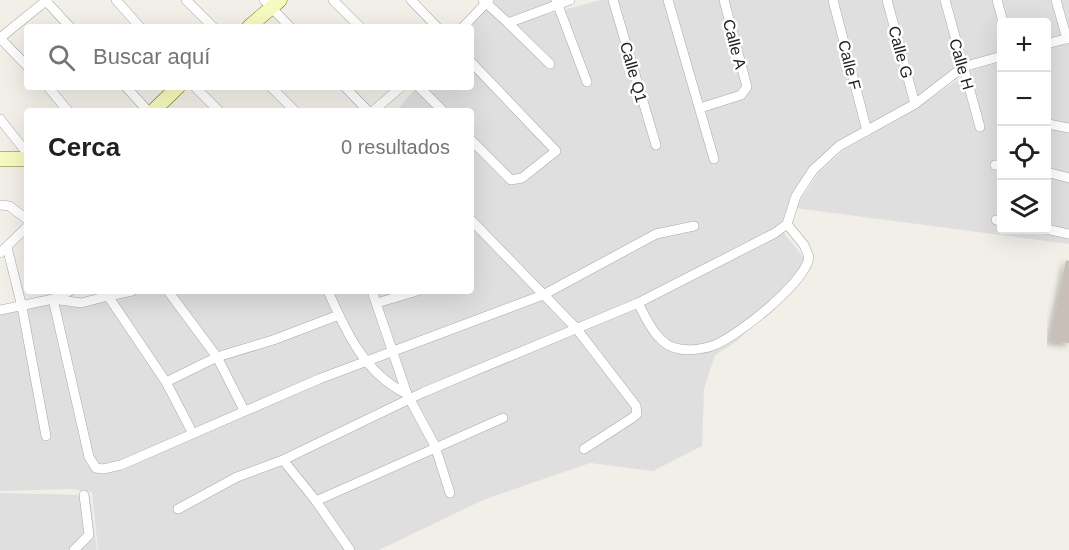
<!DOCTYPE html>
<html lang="es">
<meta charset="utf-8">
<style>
:root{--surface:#fff;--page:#f6f6f6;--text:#202124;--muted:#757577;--line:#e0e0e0}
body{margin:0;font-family:Arial,sans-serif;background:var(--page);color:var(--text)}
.controls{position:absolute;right:18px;top:18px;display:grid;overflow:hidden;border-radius:6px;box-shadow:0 6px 24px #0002}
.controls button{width:54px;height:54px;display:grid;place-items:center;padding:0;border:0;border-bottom:2px solid var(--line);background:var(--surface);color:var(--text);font:30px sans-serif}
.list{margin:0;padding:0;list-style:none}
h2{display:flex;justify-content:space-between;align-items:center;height:78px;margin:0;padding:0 24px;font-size:26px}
h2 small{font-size:20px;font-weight:400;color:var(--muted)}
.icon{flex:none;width:33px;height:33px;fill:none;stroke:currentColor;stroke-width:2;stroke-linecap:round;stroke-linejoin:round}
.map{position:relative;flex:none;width:1069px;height:550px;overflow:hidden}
.search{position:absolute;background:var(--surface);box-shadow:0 6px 24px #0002;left:24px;top:24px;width:450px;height:66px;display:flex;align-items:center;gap:15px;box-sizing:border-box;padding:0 21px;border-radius:6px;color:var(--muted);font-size:22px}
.panel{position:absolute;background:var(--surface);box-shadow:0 6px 24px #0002;left:24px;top:108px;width:450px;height:186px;border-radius:6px}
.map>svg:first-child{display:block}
</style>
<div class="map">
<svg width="1069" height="550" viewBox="0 0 1069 550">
<defs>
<filter id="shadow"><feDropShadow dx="-3" dy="3" stdDeviation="3" flood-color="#0004"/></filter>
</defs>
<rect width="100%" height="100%" fill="#f2efe9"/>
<g fill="#e0dfdf">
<polygon points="487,0 565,0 508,21"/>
<polygon points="601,0 941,0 959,65 913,104 840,144 809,184 796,207 819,172 845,149 906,115 972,70 1001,62 1002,230 1046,230 1047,49 1069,42 1069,244 795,208 783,232 812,268 737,341 715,355 704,389 702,446 653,471 590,463 483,500 379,550 98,550 92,492 71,489 0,491 0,314 51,303 71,307 148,291 471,291 471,111 396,111 417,87 471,87 469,27 486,7 506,25"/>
<polygon points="950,0 1069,0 1069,40 1047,47 1046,22 1002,22 1001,60 969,69"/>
<polygon points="0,493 90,495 97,550 0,550"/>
</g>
<polygon fill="#c7bfb8" filter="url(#shadow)" points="1066,260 1069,261 1069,343 1049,341"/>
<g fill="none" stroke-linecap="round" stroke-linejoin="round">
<defs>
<g id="street">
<polyline points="45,0 70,27"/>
<polyline points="116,0 140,27"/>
<polyline points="186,0 213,27"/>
<polyline points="264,0 290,27"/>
<polyline points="333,0 360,27"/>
<polyline points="411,0 437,27"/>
<polyline points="483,0 508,23 570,0"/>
<polyline points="556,0 587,82"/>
<polyline points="613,0 656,145"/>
<polyline points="668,0 714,159"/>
<polyline points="833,0 867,131"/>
<polyline points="887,0 915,104"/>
<polyline points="945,0 980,127"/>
<polyline points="997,0 1003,22"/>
<polyline points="1056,0 1067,39"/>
<polyline points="508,23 550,64"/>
<polyline points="463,27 489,0"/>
<polyline points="1046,44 1069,38"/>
<polyline points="471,62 556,151 522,178 511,180 471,140"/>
<polyline points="27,66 0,38 47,0"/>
<polyline points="48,87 68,111"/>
<polyline points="126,87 148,111"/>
<polyline points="195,87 219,111"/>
<polyline points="271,87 295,111"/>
<polyline points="345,87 368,111"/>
<polyline points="419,87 443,111"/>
<polyline points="700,108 741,95 747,87 724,0"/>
<polyline points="373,111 401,87"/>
<polyline points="0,119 27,153"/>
<polyline points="1048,124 1069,128"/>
<polyline points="995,165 1002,166"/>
<polyline points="1046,172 1069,178"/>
<polyline points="0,205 9,206 27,219"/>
<polyline points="471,220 576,328 636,406 637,414 632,418 584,449"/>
<polyline points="996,220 1002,221"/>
<polyline points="1046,229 1069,234"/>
<polyline points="7,247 22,307 46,436"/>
<polyline points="0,253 27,227"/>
<polyline points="70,291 53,299 89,457 96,468 103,469 121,465 319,379 543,295 656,234 694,226"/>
<polyline points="168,291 217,357 244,410"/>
<path d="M328 291C346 332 365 374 407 394"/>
<polyline points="372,291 407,394 435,446 450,493"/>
<polyline points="108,296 132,291"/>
<polyline points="377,303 417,291"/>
<path d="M638 303C647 320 658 347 680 349 689 351 704 349 712 346 736 338 806 282 809 257L804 245 787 224"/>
<polyline points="0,310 53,299 81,303 108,296 166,382 192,432"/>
<polyline points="166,382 217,357 273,340 339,315"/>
<polyline points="283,460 316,501 350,550"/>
<polyline points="316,501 503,418"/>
<polyline points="178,509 237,477 283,460 424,392 638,303 775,233 787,224 796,196 813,170 839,146 915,104 963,67 1002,56"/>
<polyline points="74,550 89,535 84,495"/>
</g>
<g id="secondary">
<polyline points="249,27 280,0"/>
<polyline points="153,111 178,87"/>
<polyline points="0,159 27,159"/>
</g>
</defs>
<use href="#street" stroke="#a9a9a9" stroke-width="10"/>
<use href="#secondary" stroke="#707d05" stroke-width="15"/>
<use href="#street" stroke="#fff" stroke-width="9"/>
<use href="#secondary" stroke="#f7fabf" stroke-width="14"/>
</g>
<g text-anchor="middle" stroke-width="5" stroke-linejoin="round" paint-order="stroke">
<g font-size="16" fill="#222" stroke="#fff">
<text transform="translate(735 44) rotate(75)" y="6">Calle A</text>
<text transform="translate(901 52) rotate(75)" y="6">Calle G</text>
<text transform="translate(962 64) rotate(74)" y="6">Calle H</text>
<text transform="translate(850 65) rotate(76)" y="6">Calle F</text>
<text transform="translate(634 72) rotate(74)" y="6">Calle Q1</text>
</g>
</g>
</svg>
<div class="controls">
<button>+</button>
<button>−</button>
<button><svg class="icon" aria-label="locate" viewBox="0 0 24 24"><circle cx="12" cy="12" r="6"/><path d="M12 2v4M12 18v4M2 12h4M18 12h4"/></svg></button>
<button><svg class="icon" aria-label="layers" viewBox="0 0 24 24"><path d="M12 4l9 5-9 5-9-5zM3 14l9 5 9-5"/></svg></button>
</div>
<div class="search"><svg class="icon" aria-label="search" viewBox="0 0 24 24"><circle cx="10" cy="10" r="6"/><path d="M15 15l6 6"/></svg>Buscar aquí</div>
<section class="panel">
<h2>Cerca<small>0 resultados</small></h2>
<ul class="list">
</ul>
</section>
</div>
